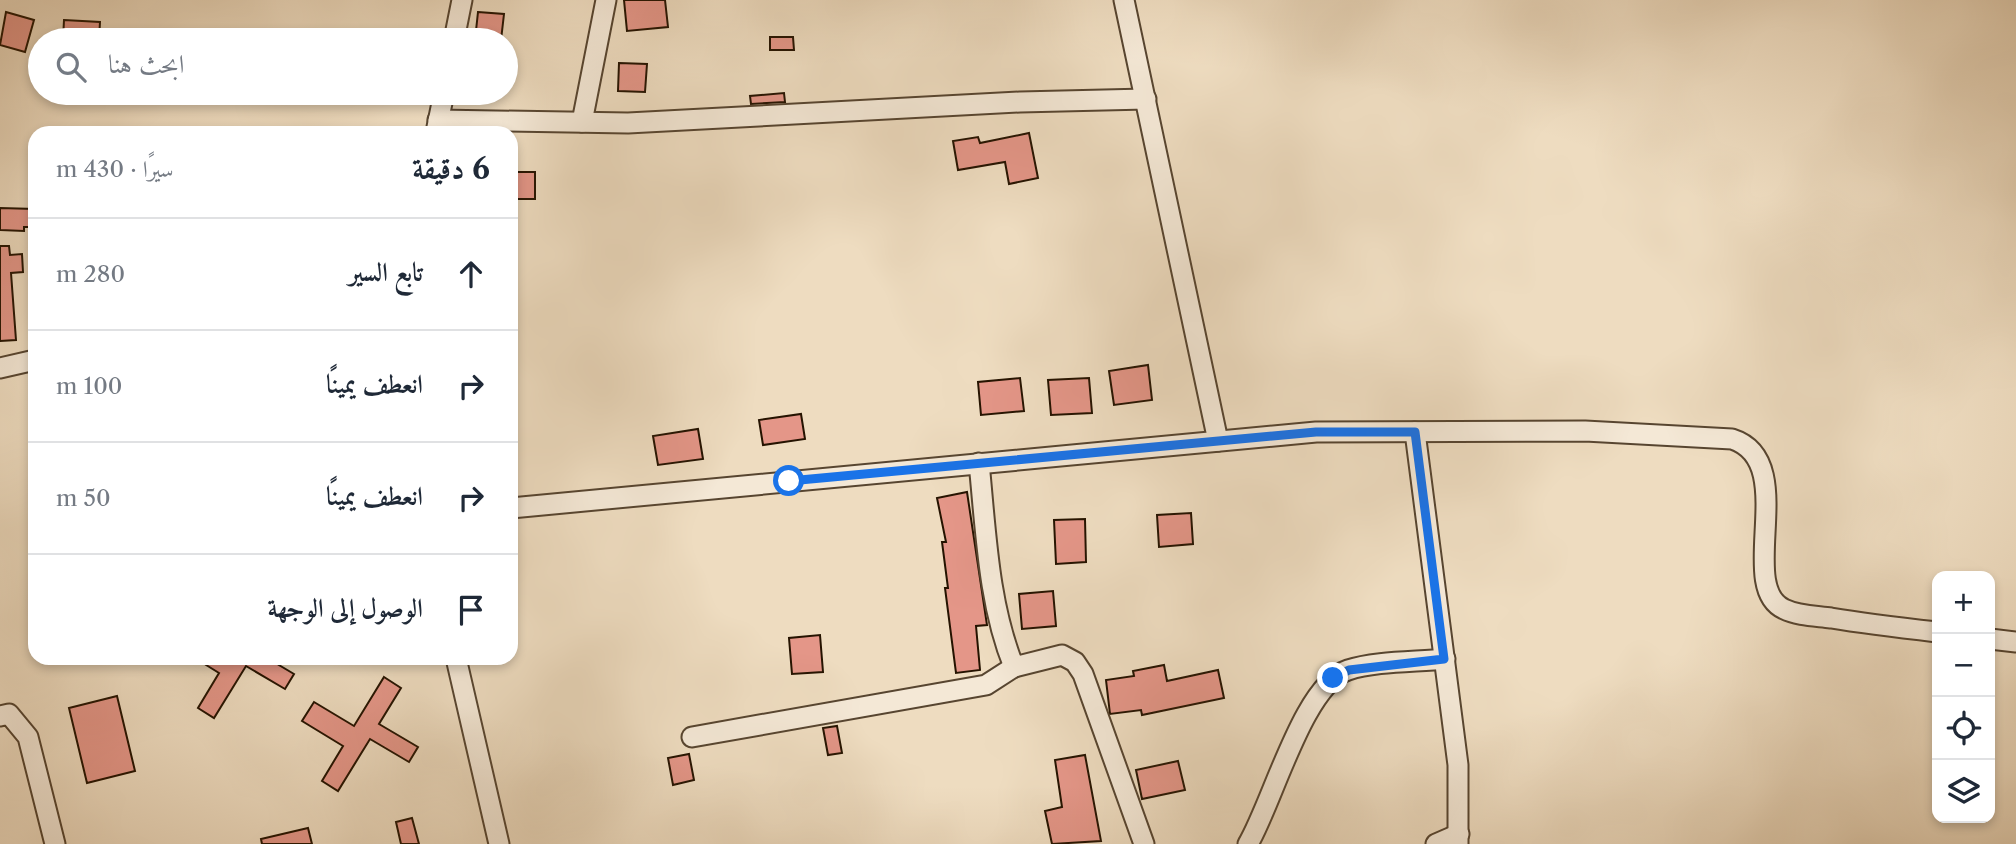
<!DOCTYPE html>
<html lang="ar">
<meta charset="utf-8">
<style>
:root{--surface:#fff;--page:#f2f2f3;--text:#1f2937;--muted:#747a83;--line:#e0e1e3}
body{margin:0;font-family:"Libre Caslon Text",Amiri,serif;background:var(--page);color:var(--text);direction:rtl}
.controls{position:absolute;right:21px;bottom:21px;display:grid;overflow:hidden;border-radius:14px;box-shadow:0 4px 10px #0003}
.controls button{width:63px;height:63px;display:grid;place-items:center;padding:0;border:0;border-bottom:2px solid var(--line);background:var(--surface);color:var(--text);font:35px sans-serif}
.stop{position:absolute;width:21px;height:21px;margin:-16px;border:5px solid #1a73e8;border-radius:50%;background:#fff}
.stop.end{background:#1a73e8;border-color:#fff;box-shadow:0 2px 7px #0008}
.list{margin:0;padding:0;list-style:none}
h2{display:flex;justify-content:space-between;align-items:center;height:91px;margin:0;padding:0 28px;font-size:30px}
h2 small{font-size:23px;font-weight:400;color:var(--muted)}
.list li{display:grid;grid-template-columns:46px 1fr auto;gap:21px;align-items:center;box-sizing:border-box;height:112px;padding:0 28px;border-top:2px solid var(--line)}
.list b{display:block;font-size:26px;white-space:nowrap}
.list em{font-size:23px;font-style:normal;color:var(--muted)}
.icon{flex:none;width:38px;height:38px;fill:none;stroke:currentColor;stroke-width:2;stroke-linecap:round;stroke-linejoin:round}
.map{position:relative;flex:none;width:2016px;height:844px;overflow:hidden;direction:ltr}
.search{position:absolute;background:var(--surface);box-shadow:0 4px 10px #0003;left:28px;top:28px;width:490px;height:77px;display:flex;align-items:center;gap:18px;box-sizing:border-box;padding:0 24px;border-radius:38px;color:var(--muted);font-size:26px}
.panel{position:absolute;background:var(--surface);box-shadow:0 4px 10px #0003;left:28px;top:126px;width:490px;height:539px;border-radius:21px;direction:rtl}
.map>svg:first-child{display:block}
</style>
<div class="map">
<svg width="2016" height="844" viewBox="0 0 2016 844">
<rect width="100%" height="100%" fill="#eedcc0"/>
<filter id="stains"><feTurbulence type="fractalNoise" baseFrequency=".00286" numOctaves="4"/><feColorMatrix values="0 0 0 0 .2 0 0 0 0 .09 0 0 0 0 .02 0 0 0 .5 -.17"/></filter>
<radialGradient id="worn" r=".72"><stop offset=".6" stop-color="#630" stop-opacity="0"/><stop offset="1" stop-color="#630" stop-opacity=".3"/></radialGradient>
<g fill="#e49688" stroke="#251300" stroke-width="2">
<polygon points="624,0 665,0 668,27 627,31"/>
<polygon points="6,12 34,20 25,52 0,45"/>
<polygon points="478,12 504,14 501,40 475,40"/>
<polygon points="64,20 100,22 99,40 63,40"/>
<polygon points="770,37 793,37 794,50 770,50"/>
<polygon points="619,63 647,64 645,92 618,91"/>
<polygon points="784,93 785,102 751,104 750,96"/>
<polygon points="1029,133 1038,178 1009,184 1005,162 958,170 953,141 978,137 980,143"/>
<rect x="511" y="172" width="24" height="27"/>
<polygon points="0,208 35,209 35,227 24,227 24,231 0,230"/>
<polygon points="0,246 9,246 10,255 22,254 23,272 11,273 16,340 0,341"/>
<polygon points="1148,365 1152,400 1114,405 1109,371"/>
<polygon points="1020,378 1024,411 981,415 978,382"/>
<polygon points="1089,378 1092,413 1051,415 1048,380"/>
<polygon points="801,414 805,439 763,445 759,420"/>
<polygon points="698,429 703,459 658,465 653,436"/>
<polygon points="967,492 987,625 976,626 980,670 956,673 945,588 948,588 942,542 946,542 937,498"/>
<polygon points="1191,513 1193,544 1159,547 1157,515"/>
<polygon points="1085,519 1086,562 1056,564 1054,520"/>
<polygon points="1053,591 1056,626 1022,629 1019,594"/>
<polygon points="820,635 823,672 792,674 789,638"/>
<polygon points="195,658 267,658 294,674 285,689 246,666 214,718 198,708 219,673"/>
<polygon points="1164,665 1167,681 1218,670 1224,698 1142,715 1141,710 1110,714 1106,680 1134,676 1133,671"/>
<polygon points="384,677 401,688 379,724 418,747 409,762 370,739 338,791 322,781 343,746 302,721 314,702 354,726"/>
<polygon points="117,696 135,771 87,783 69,708"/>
<polygon points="837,726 842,753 828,755 823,728"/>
<polygon points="689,754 694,780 673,785 668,758"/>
<polygon points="1085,755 1101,841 1052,844 1045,811 1062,807 1055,760"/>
<polygon points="1178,761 1185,790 1142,799 1136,770"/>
<polygon points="412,818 419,844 401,844 396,822"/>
<polygon points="308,828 312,844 262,844 261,839"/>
</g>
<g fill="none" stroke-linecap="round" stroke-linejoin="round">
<defs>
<g id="minor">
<polyline points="1124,0 1218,441"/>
<polyline points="454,40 462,0"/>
<polyline points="438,120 628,123 1020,102 1146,99"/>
<polyline points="582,122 606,0"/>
<polyline points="436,132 444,93"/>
<polyline points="0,368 35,360"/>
<polyline points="1415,432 1458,765 1458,844"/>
<path d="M979 463C986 531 988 603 1014 667L1062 655 1075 662 1083 674 1144 844"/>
<path d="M511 508 1316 432 1585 431 1732 439C1801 461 1735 586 1784 609 1798 616 1817 616 1831 618 1867 624 1902 628 1937 632"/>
<polyline points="1990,639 2016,642"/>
<polyline points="456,658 499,844"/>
<polyline points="0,716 9,714 28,737 55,844"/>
<polyline points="692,737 986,685 1014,667"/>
<path d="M1248 844C1273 802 1303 685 1348 670 1375 661 1416 662 1445 659"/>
<polyline points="1436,844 1459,834"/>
</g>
</defs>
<use href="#minor" stroke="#574530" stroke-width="23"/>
<use href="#minor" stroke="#f4e8d6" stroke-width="19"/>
</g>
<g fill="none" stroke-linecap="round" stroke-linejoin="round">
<polyline stroke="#1a73e8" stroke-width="9" points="789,481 1316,432 1415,432 1444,659 1349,670 1333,678"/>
</g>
<rect width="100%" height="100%" filter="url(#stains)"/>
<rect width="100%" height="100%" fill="url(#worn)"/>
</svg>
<div class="controls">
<button>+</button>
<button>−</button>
<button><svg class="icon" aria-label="locate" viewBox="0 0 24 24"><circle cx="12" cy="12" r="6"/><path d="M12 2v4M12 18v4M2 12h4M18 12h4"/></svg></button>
<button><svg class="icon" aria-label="layers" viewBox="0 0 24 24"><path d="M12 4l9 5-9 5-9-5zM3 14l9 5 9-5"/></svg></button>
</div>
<div class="stop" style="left:789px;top:481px"></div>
<div class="stop end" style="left:1333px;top:678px"></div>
<div class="search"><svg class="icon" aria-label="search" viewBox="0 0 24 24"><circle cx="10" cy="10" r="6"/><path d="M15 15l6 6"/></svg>ابحث هنا</div>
<section class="panel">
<h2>6 دقيقة<small>سيرًا · 430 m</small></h2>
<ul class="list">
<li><svg class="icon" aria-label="ahead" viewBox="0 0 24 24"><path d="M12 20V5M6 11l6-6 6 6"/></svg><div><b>تابع السير</b></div><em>280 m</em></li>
<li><svg class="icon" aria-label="right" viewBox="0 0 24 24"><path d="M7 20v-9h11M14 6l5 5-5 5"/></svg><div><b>انعطف يمينًا</b></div><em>100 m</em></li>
<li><svg class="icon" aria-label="right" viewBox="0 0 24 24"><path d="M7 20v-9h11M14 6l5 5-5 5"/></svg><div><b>انعطف يمينًا</b></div><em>50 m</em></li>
<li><svg class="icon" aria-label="arrive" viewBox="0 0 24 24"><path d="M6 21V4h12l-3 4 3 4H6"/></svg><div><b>الوصول إلى الوجهة</b></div></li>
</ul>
</section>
</div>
